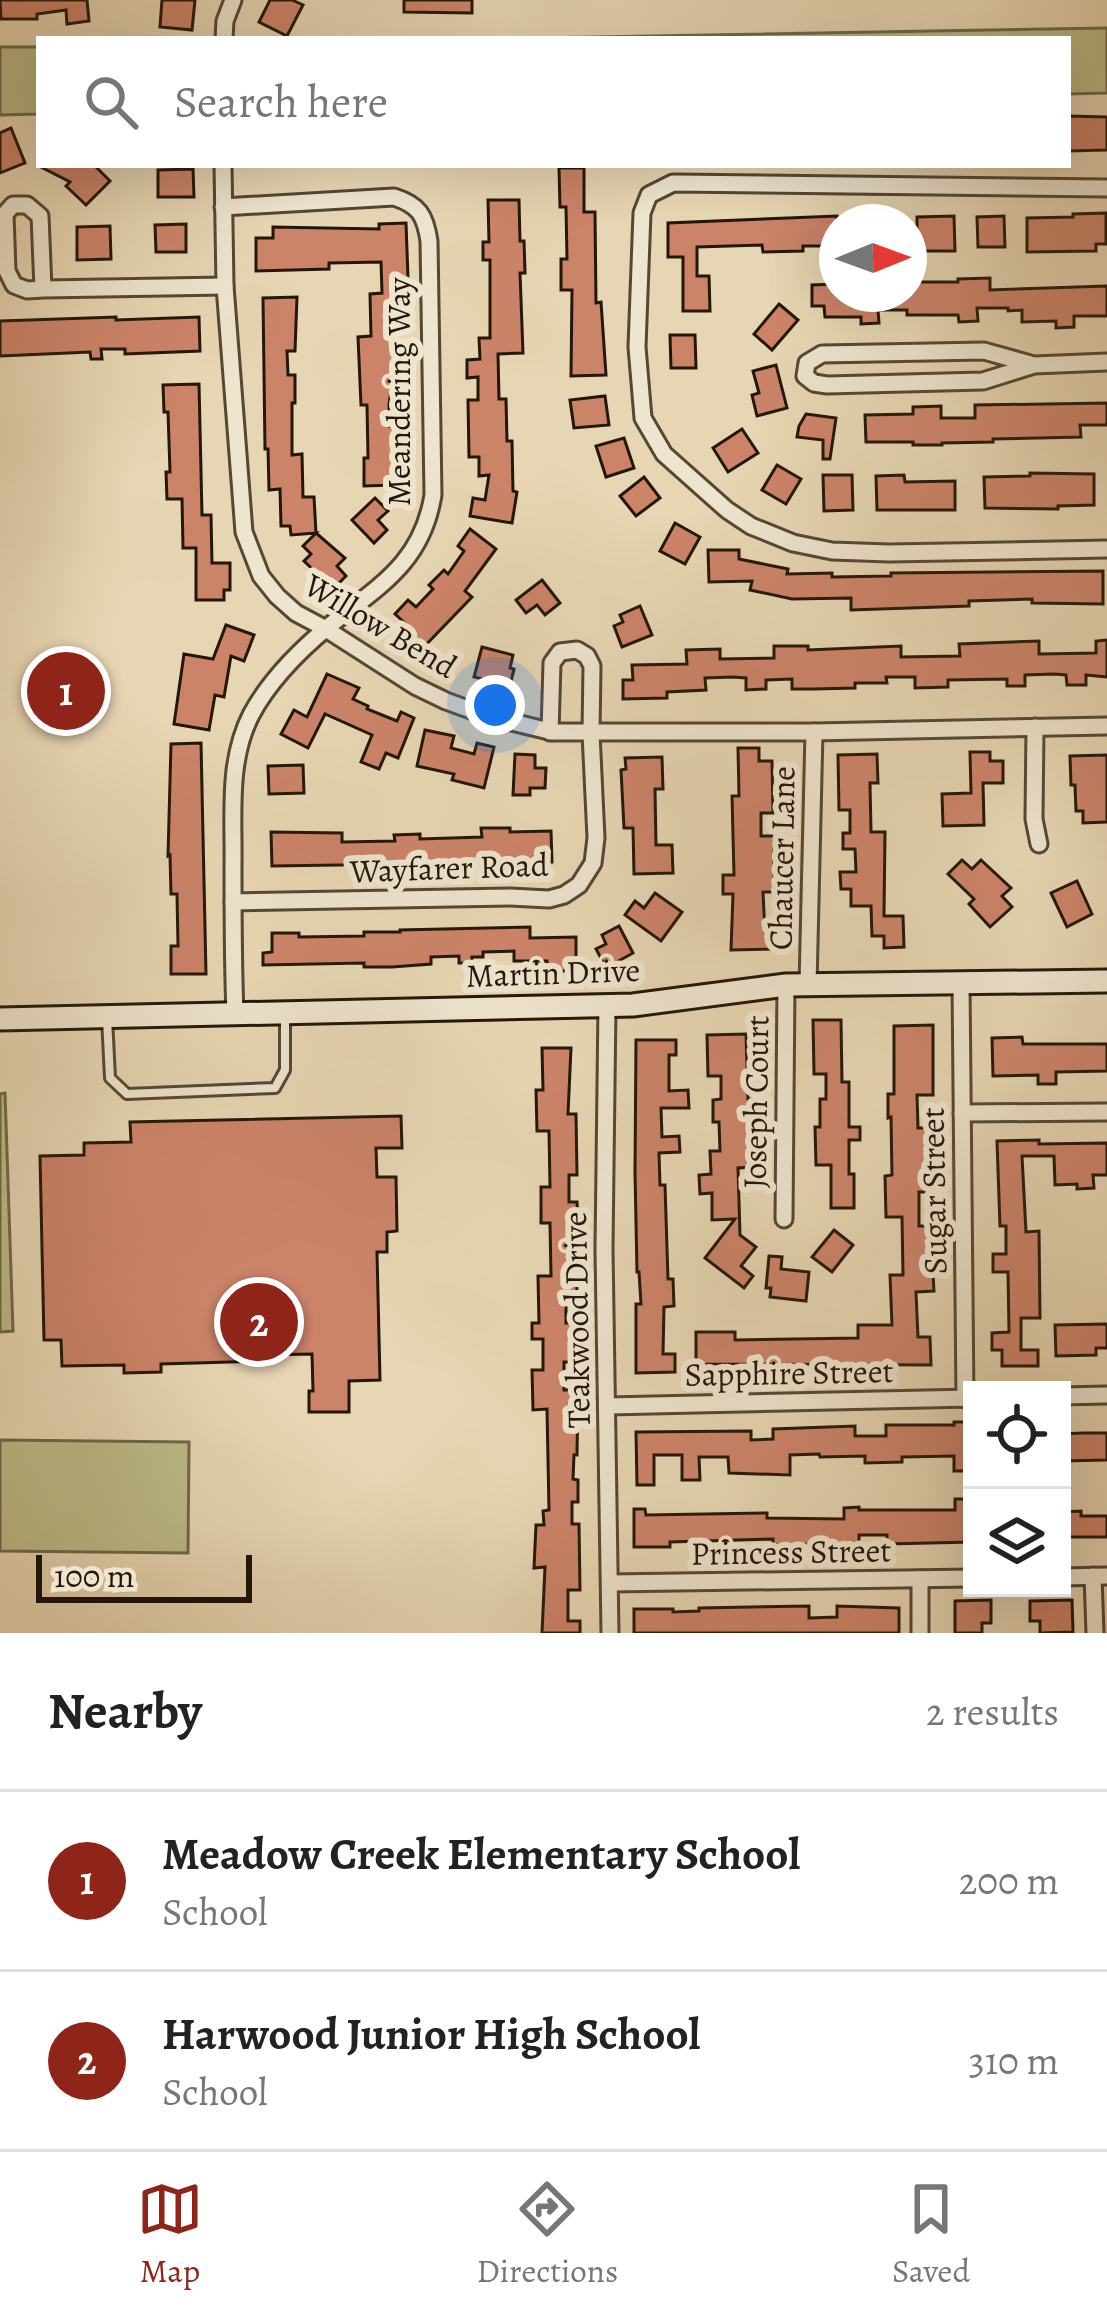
<!DOCTYPE html>
<style>
:root{--surface:#fff;--page:#f6f6f6;--text:#222;--muted:#767676;--line:#e0e0e0;--accent:#8f2418}
body{margin:0;font-family:Alegreya,serif;background:var(--page);color:var(--text)}
.controls{position:absolute;right:36px;bottom:36px;display:grid;overflow:hidden;border-radius:0px;box-shadow:0 12px 48px #0002}
.controls button{width:108px;height:108px;display:grid;place-items:center;padding:0;border:0;border-bottom:3px solid var(--line);background:var(--surface);color:var(--text);font:60px sans-serif}
.compass{position:absolute;left:819px;top:204px;width:108px;height:108px;border-radius:50%;background:var(--surface);box-shadow:0 12px 48px #0002;rotate:89deg}
.scale{position:absolute;left:36px;bottom:30px;width:216px;box-sizing:border-box;padding-left:12px;border:6px solid #241709;border-top:0;font-size:33px;line-height:42px;white-space:nowrap;color:#241709;-webkit-text-stroke:9px #efe4ce;paint-order:stroke}
.you{position:absolute;left:495px;top:705px;width:42px;height:42px;margin:-30px;border:9px solid #fff;border-radius:50%;background:#1a73e8;box-shadow:0 0 0 18px #1a73e833}
.badge{display:grid;place-items:center;width:78px;height:78px;border-radius:50%;background:var(--accent);color:#fff;font-size:39px;font-weight:700}
.pin{position:absolute;translate:-50% -50%;border:6px solid #fff;box-shadow:0 3px 12px #0006}
.list{margin:0;padding:0;list-style:none}
h2{display:flex;justify-content:space-between;align-items:center;height:156px;margin:0;padding:0 48px;font-size:51px}
h2 small{font-size:39px;font-weight:400;color:var(--muted)}
.list li{display:grid;grid-template-columns:78px 1fr auto;gap:36px;align-items:center;box-sizing:border-box;height:180px;padding:0 48px;border-top:3px solid var(--line)}
.list b{display:block;font-size:45px;white-space:nowrap}
.list p{margin:0;font-size:39px;white-space:nowrap;color:var(--muted)}
.list em{font-size:39px;font-style:normal;color:var(--muted)}
.icon{flex:none;width:66px;height:66px;fill:none;stroke:currentColor;stroke-width:2;stroke-linecap:round;stroke-linejoin:round}
.map{position:relative;flex:none;width:1107px;height:1633px;overflow:hidden}
.search{position:absolute;background:var(--surface);box-shadow:0 12px 48px #0002;left:36px;right:36px;top:36px;height:132px;display:flex;align-items:center;gap:30px;box-sizing:border-box;padding:0 42px;border-radius:0px;color:var(--muted);font-size:45px}
.sheet{height:516px;background:var(--surface)}
nav{display:flex;justify-content:space-around;align-items:center;box-sizing:border-box;height:168px;border-top:3px solid var(--line);background:var(--surface);font-size:33px;color:var(--muted)}
nav a{display:grid;justify-items:center;gap:6px}
nav .on{color:var(--accent)}
.map>svg:first-child{display:block}
</style>
<div class="map">
<svg width="1107" height="1633" viewBox="0 0 1107 1633">
<rect width="100%" height="100%" fill="#e7d6b3"/>
<filter id="stains"><feTurbulence type="fractalNoise" baseFrequency=".00167" numOctaves="4"/><feColorMatrix values="0 0 0 0 .2 0 0 0 0 .09 0 0 0 0 .02 0 0 0 .5 -.17"/></filter>
<radialGradient id="worn" r=".72"><stop offset=".6" stop-color="#630" stop-opacity="0"/><stop offset="1" stop-color="#630" stop-opacity=".3"/></radialGradient>
<g fill="#bdbc88" stroke="#706a48" stroke-width="3">
<polygon points="1107,28 1107,93 1068,94 1068,39 478,39"/>
<polygon points="0,47 39,47 39,114 0,115"/>
<polygon points="5,1093 13,1331 0,1332 0,1094"/>
<polygon points="0,1440 189,1442 188,1553 0,1551"/>
</g>
<g fill="#cc8469" stroke="#241709" stroke-width="3">
<polygon points="0,0 87,0 89,21 67,24 66,10 37,14 37,19 1,19"/>
<polygon points="162,0 195,0 192,30 160,27"/>
<polygon points="270,0 292,0 303,5 287,36 259,22"/>
<polygon points="404,0 472,0 472,13 404,12"/>
<polygon points="1068,116 1107,117 1107,150 1068,151"/>
<polygon points="11,128 25,163 0,173 0,133"/>
<polygon points="37,165 94,165 110,181 86,205 66,186 70,182"/>
<polygon points="559,168 584,168 584,212 595,212 596,303 601,302 606,375 571,376 572,290 561,290 561,259 567,259 566,207 560,207"/>
<polygon points="193,169 194,197 158,197 158,170"/>
<polygon points="488,200 519,200 520,241 524,241 525,273 520,273 523,353 498,354 499,399 506,399 507,441 512,441 513,491 517,492 512,523 470,516 473,498 485,500 489,475 479,476 479,457 469,457 468,400 478,400 478,377 467,378 467,360 480,359 479,338 490,338 490,260 483,260 483,242 489,242"/>
<polygon points="1106,213 1106,244 1096,244 1096,251 1027,252 1027,218 1073,217 1073,214"/>
<polygon points="837,216 837,246 803,246 803,251 763,252 762,245 697,247 697,276 709,276 710,311 683,311 683,257 668,257 668,223"/>
<polygon points="954,216 955,251 917,251 917,217"/>
<polygon points="1004,216 1005,247 978,247 977,217"/>
<polygon points="406,223 408,278 400,278 400,310 388,310 391,352 401,352 403,390 391,390 389,405 389,426 402,426 403,477 395,477 394,485 364,486 364,458 368,458 367,405 361,405 358,337 371,336 370,294 382,293 381,262 329,263 329,269 256,271 256,238 273,238 273,227 379,229 379,224"/>
<polygon points="186,224 186,252 156,252 155,225"/>
<polygon points="110,226 111,259 77,260 77,227"/>
<polygon points="990,278 990,290 1107,286 1107,316 1074,316 1074,327 1056,328 1056,321 1022,322 1022,310 1008,311 1008,308 977,308 978,321 959,322 958,315 907,315 907,310 878,310 879,323 861,324 861,317 825,317 824,306 812,306 812,285 837,284 837,294 909,294 909,282 958,282 958,279"/>
<polygon points="297,297 295,351 287,351 288,375 295,375 295,403 292,403 292,455 302,454 303,497 314,497 316,533 345,558 337,566 346,576 333,589 304,561 311,554 303,546 316,533 291,535 290,526 281,526 280,489 269,490 268,449 265,449 263,298"/>
<polygon points="779,304 798,320 772,350 754,334"/>
<polygon points="116,317 116,320 199,317 200,351 125,354 125,349 101,349 102,359 91,359 90,352 0,356 0,321"/>
<polygon points="670,335 695,335 696,368 671,368"/>
<polygon points="776,365 787,408 757,416 752,395 759,393 753,371"/>
<polygon points="199,384 202,515 211,515 212,563 230,563 230,590 224,590 224,600 196,600 196,548 183,548 182,499 167,499 166,472 170,472 168,412 164,412 163,385"/>
<polygon points="605,396 609,425 574,428 570,400"/>
<polygon points="1107,403 1107,425 1080,425 1081,437 993,439 993,442 942,443 942,445 913,445 913,442 866,442 865,415 913,414 913,407 941,406 941,418 975,418 975,405"/>
<polygon points="806,414 836,418 830,459 823,459 823,440 797,437 799,426"/>
<polygon points="742,429 758,453 728,472 713,448"/>
<polygon points="624,438 634,468 606,477 596,446"/>
<polygon points="777,465 801,479 786,504 762,490"/>
<polygon points="1030,473 1094,474 1094,505 1058,506 1058,509 985,508 984,477 1030,476"/>
<polygon points="823,475 852,475 853,510 824,511"/>
<polygon points="904,475 905,482 955,481 955,510 877,510 876,476"/>
<polygon points="644,477 660,498 636,516 620,496"/>
<polygon points="375,498 388,511 378,520 387,530 374,543 352,520"/>
<polygon points="675,523 700,537 685,564 660,551"/>
<polygon points="470,529 496,549 465,591 472,597 419,652 398,633 406,624 395,614 408,600 416,607 433,589 429,585 444,570 448,574 464,551 458,546"/>
<polygon points="708,550 739,550 739,559 788,569 787,574 832,573 832,577 891,576 891,573 1103,571 1103,604 1032,603 1032,599 969,601 969,606 851,610 851,598 792,599 750,590 752,581 709,582"/>
<polygon points="542,580 560,603 545,615 537,605 526,613 516,600"/>
<polygon points="640,606 652,635 622,647 614,626 623,622 620,615"/>
<polygon points="226,625 254,635 244,661 231,656 224,697 215,695 209,730 174,724 184,654 213,659"/>
<polygon points="1107,640 1107,677 1086,675 1086,685 1067,685 1066,675 1054,674 1025,675 1025,686 1007,686 1007,679 948,680 948,687 915,688 915,677 886,677 887,683 855,683 855,688 814,689 792,689 792,679 766,680 766,689 746,690 746,678 733,677 705,678 706,690 667,692 667,698 623,699 623,680 633,680 632,665 687,664 686,650 720,649 720,659 774,658 774,646 808,646 808,650 901,646 901,657 960,656 959,644 1039,641 1039,654 1096,653 1096,641"/>
<polygon points="482,647 513,655 510,668 514,669 510,686 474,677"/>
<polygon points="327,674 359,688 353,699 368,706 367,709 397,721 401,712 414,718 398,758 386,753 379,769 361,762 372,735 325,714 308,748 281,734 294,710 307,717"/>
<polygon points="425,730 454,736 451,748 474,754 477,743 494,747 484,788 452,780 454,774 417,766"/>
<polygon points="201,743 206,974 171,974 171,946 178,946 177,894 171,894 170,855 168,856 171,744"/>
<polygon points="738,748 759,748 759,761 772,761 773,813 761,813 761,836 774,836 774,892 763,892 765,932 775,932 775,949 731,950 733,894 723,894 723,875 734,875 732,796 739,796"/>
<polygon points="970,752 990,752 990,761 1003,761 1003,783 983,783 984,825 943,826 942,794 971,793"/>
<polygon points="515,754 535,755 535,768 546,768 545,788 530,788 530,795 513,795"/>
<polygon points="877,754 878,783 870,783 871,832 885,832 884,916 903,916 904,947 884,948 884,936 872,936 871,906 851,906 851,889 841,889 840,872 856,872 855,849 843,849 843,833 850,833 850,810 839,810 838,755"/>
<polygon points="1107,755 1107,822 1083,823 1083,811 1076,811 1075,785 1071,785 1070,756"/>
<polygon points="662,757 663,789 655,789 656,845 672,845 673,873 634,874 633,828 624,828 621,770 626,769 625,758"/>
<polygon points="303,765 304,793 269,794 268,766"/>
<polygon points="481,828 510,828 510,832 551,831 552,862 272,866 271,832 342,833 342,842 395,841 394,835 420,834 420,839 482,837"/>
<polygon points="962,860 972,869 981,860 1011,888 1002,896 1012,907 990,927 969,904 974,899 948,874"/>
<polygon points="1077,881 1092,914 1067,927 1051,893"/>
<polygon points="655,893 682,912 661,941 625,915 635,901 644,908"/>
<polygon points="619,926 633,953 606,968 596,949 606,944 602,935"/>
<polygon points="530,927 530,938 576,937 576,971 548,971 547,961 514,961 514,951 483,952 483,957 472,957 472,963 459,963 459,956 431,957 431,964 392,967 364,967 364,963 263,965 263,953 272,952 272,933 299,933 299,937 364,936 364,932 400,932 400,930"/>
<polygon points="813,1020 841,1020 842,1082 849,1082 849,1127 860,1127 860,1140 849,1140 849,1174 854,1174 854,1208 831,1208 831,1165 816,1165 815,1127 820,1127 820,1099 826,1099 826,1074 814,1074"/>
<polygon points="933,1025 933,1095 917,1095 918,1128 929,1128 929,1175 932,1175 933,1192 919,1192 919,1226 928,1226 929,1274 933,1274 934,1291 916,1292 918,1337 930,1337 931,1365 696,1364 696,1332 735,1332 735,1340 858,1338 858,1325 892,1325 890,1275 903,1275 902,1217 886,1217 885,1176 892,1175 891,1117 888,1118 888,1094 894,1094 894,1026"/>
<polygon points="746,1034 748,1099 756,1099 757,1121 755,1167 738,1168 740,1235 756,1247 741,1266 753,1276 744,1288 705,1258 735,1219 712,1220 712,1193 700,1194 699,1175 711,1174 710,1151 720,1151 719,1122 713,1122 713,1100 721,1099 721,1076 708,1076 707,1035"/>
<polygon points="1022,1037 1023,1044 1107,1044 1107,1071 1056,1072 1056,1084 1038,1084 1038,1075 993,1076 992,1038"/>
<polygon points="636,1040 676,1040 676,1055 669,1055 669,1091 688,1090 689,1108 661,1108 662,1137 679,1136 680,1152 659,1153 660,1185 665,1185 668,1279 673,1279 674,1306 664,1307 663,1354 675,1354 675,1372 636,1373 636,1304 641,1304 639,1272 637,1272 635,1172"/>
<polygon points="542,1048 571,1048 568,1114 576,1114 577,1175 569,1175 569,1202 577,1202 578,1223 574,1223 577,1292 566,1292 566,1323 578,1323 578,1362 564,1362 564,1390 578,1390 577,1455 574,1455 573,1479 578,1480 578,1502 572,1502 572,1524 579,1524 580,1590 568,1590 568,1621 580,1621 580,1633 542,1633 545,1567 534,1568 536,1525 544,1525 543,1511 549,1510 547,1409 533,1410 532,1370 543,1370 543,1339 532,1339 532,1323 539,1323 538,1276 551,1276 550,1223 541,1223 541,1187 550,1187 549,1131 537,1131 536,1090 543,1090"/>
<polygon points="401,1116 402,1148 376,1148 377,1177 396,1177 397,1231 387,1232 387,1252 377,1252 380,1380 349,1381 349,1412 309,1412 309,1391 313,1391 312,1354 263,1355 263,1361 161,1364 161,1372 124,1373 124,1365 62,1366 61,1340 44,1340 40,1156 84,1155 84,1143 131,1142 130,1122"/>
<polygon points="1039,1140 1039,1144 1107,1143 1107,1175 1093,1175 1094,1188 1077,1189 1077,1184 1055,1185 1054,1156 1022,1156 1026,1232 1039,1231 1040,1318 1021,1318 1021,1350 1038,1350 1038,1366 1002,1366 1002,1350 992,1350 992,1333 1009,1332 1008,1272 993,1272 993,1254 1006,1254 1006,1226 1000,1226 997,1141"/>
<polygon points="834,1230 853,1245 832,1272 812,1257"/>
<polygon points="769,1256 782,1257 781,1269 809,1272 806,1301 770,1297 771,1288 766,1288"/>
<polygon points="1107,1324 1107,1348 1096,1348 1096,1355 1056,1356 1055,1325"/>
<polygon points="954,1422 969,1422 972,1471 954,1471 954,1456 902,1457 902,1462 865,1463 865,1456 820,1457 819,1454 790,1455 790,1475 729,1473 728,1457 699,1457 700,1480 682,1480 682,1455 654,1455 654,1485 637,1485 636,1432 751,1431 751,1440 773,1439 773,1429 855,1426 855,1436 886,1436 886,1425 954,1425"/>
<polygon points="1083,1433 1107,1433 1107,1460 1062,1461 1062,1434"/>
<polygon points="955,1499 972,1499 972,1542 887,1544 887,1535 859,1535 859,1543 773,1545 773,1539 670,1542 670,1547 634,1547 634,1509 645,1509 646,1515 767,1513 767,1518 844,1519 844,1508 859,1507 859,1510 955,1510"/>
<polygon points="1081,1511 1081,1516 1107,1516 1107,1537 1062,1537 1062,1512"/>
<polygon points="991,1600 991,1623 982,1623 982,1633 955,1633 955,1601"/>
<polygon points="1072,1600 1073,1632 1040,1633 1040,1621 1030,1621 1030,1601"/>
<polygon points="809,1606 809,1618 837,1617 837,1606 899,1608 899,1633 634,1633 634,1609 673,1609 673,1612 699,1611 699,1608"/>
</g>
<g fill="none" stroke-linecap="round" stroke-linejoin="round">
<defs>
<polyline id="lane" points="107,1018 110,1078 127,1094 275,1088 285,1070 285,1013"/>
<g id="street">
<polyline points="224,39 225,21 233,0"/>
<polyline points="223,165 225,286 244,532 261,576 277,596 296,613 326,629 415,686 446,701 487,716 553,732 814,732 1107,726"/>
<polyline points="1107,188 673,183 649,195 642,213 637,347 643,418 664,454 727,510 751,526 793,543 832,551 889,553 1107,549"/>
<path d="M223 207 394 197C419 205 425 215 429 241L433 495C422 563 379 586 329 626 300 650 269 681 251 715 227 762 234 816 233 867 233 916 233 965 235 1013"/>
<polyline points="43,289 27,290 14,285 7,271 5,214 13,205 27,205 40,216 43,289 225,286"/>
<polyline points="1034,365 984,351 822,354 807,363 805,376 814,383 827,385 983,381 1034,365 1107,362"/>
<polyline points="1035,727 1034,819 1039,844"/>
<polyline points="233,902 510,897 549,899 564,895 579,885 593,863 596,838 591,733 592,666 587,656 577,650 560,652 552,663 550,732"/>
<polyline points="961,983 965,1399"/>
<polyline points="808,985 814,732"/>
<polyline points="607,1005 604,1249 610,1633"/>
<polyline points="962,1113 1107,1112"/>
<polyline points="784,1219 786,985"/>
<polyline points="1062,1396 1107,1395"/>
<polyline points="608,1406 972,1398"/>
<polyline points="1093,1576 1095,1633"/>
<polyline points="1062,1577 1107,1576"/>
<polyline points="920,1579 920,1633"/>
<polyline points="610,1583 972,1578"/>
</g>
<polyline id="secondary" points="0,1019 633,1005 786,985 1107,981"/>
</defs>
<use href="#lane" stroke="#554734" stroke-width="14"/>
<use href="#street" stroke="#554734" stroke-width="21"/>
<use href="#secondary" stroke="#241709" stroke-width="27"/>
<use href="#lane" stroke="#efe4ce" stroke-width="8"/>
<use href="#street" stroke="#efe4ce" stroke-width="15"/>
<use href="#secondary" stroke="#efe4ce" stroke-width="21"/>
</g>
<g text-anchor="middle" stroke-width="12" stroke-linejoin="round" paint-order="stroke">
<g font-size="33" fill="#241709" stroke="#efe4ce">
<text transform="translate(398 392) rotate(-90)" y="12">Meandering Way</text>
<text transform="translate(381 625) rotate(31)" y="12">Willow Bend</text>
<text transform="translate(781 858) rotate(-89)" y="12">Chaucer Lane</text>
<text transform="translate(449 867) rotate(-2)" y="12">Wayfarer Road</text>
<text transform="translate(553 972) rotate(-2)" y="12">Martin Drive</text>
<text transform="translate(755 1102) rotate(-89)" y="12">Joseph Court</text>
<text transform="translate(933 1191) rotate(-91)" y="12">Sugar Street</text>
<text transform="translate(576 1320) rotate(-91)" y="12">Teakwood Drive</text>
<text transform="translate(789 1372) rotate(-1)" y="12">Sapphire Street</text>
<text transform="translate(791 1551) rotate(-1)" y="12">Princess Street</text>
</g>
</g>
<rect width="100%" height="100%" filter="url(#stains)"/>
<rect width="100%" height="100%" fill="url(#worn)"/>
</svg>
<div class="controls">
<button><svg class="icon" aria-label="locate" viewBox="0 0 24 24"><circle cx="12" cy="12" r="6"/><path d="M12 2v4M12 18v4M2 12h4M18 12h4"/></svg></button>
<button><svg class="icon" aria-label="layers" viewBox="0 0 24 24"><path d="M12 4l9 5-9 5-9-5zM3 14l9 5 9-5"/></svg></button>
</div>
<svg class="compass" viewBox="-18 -18 36 36"><path d="M0-13l5 13h-10z" fill="#e53935"/><path d="M0 13l5-13h-10z" fill="#767676"/></svg>
<div class="scale">100 m</div>
<div class="you"></div>
<div class="pin badge" style="left:66px;top:691px">1</div>
<div class="pin badge" style="left:259px;top:1322px">2</div>
<div class="search"><svg class="icon" aria-label="search" viewBox="0 0 24 24"><circle cx="10" cy="10" r="6"/><path d="M15 15l6 6"/></svg>Search here</div>
</div>
<section class="sheet">
<h2>Nearby<small>2 results</small></h2>
<ul class="list">
<li><span class="badge">1</span><div><b>Meadow Creek Elementary School</b><p>School</p></div><em>200 m</em></li>
<li><span class="badge">2</span><div><b>Harwood Junior High School</b><p>School</p></div><em>310 m</em></li>
</ul>
</section>
<nav>
<a class="on"><svg class="icon" aria-label="map" viewBox="0 0 24 24"><path d="M3 6l6-2 6 2 6-2v14l-6 2-6-2-6 2zM9 4v14M15 6v14"/></svg>Map</a>
<a><svg class="icon" aria-label="directions" viewBox="0 0 24 24"><path d="M12 3l9 9-9 9-9-9zM9 14v-3h6M13 9l2 2-2 2"/></svg>Directions</a>
<a><svg class="icon" aria-label="saved" viewBox="0 0 24 24"><path d="M7 4h10v16l-5-4-5 4z"/></svg>Saved</a>
</nav>
